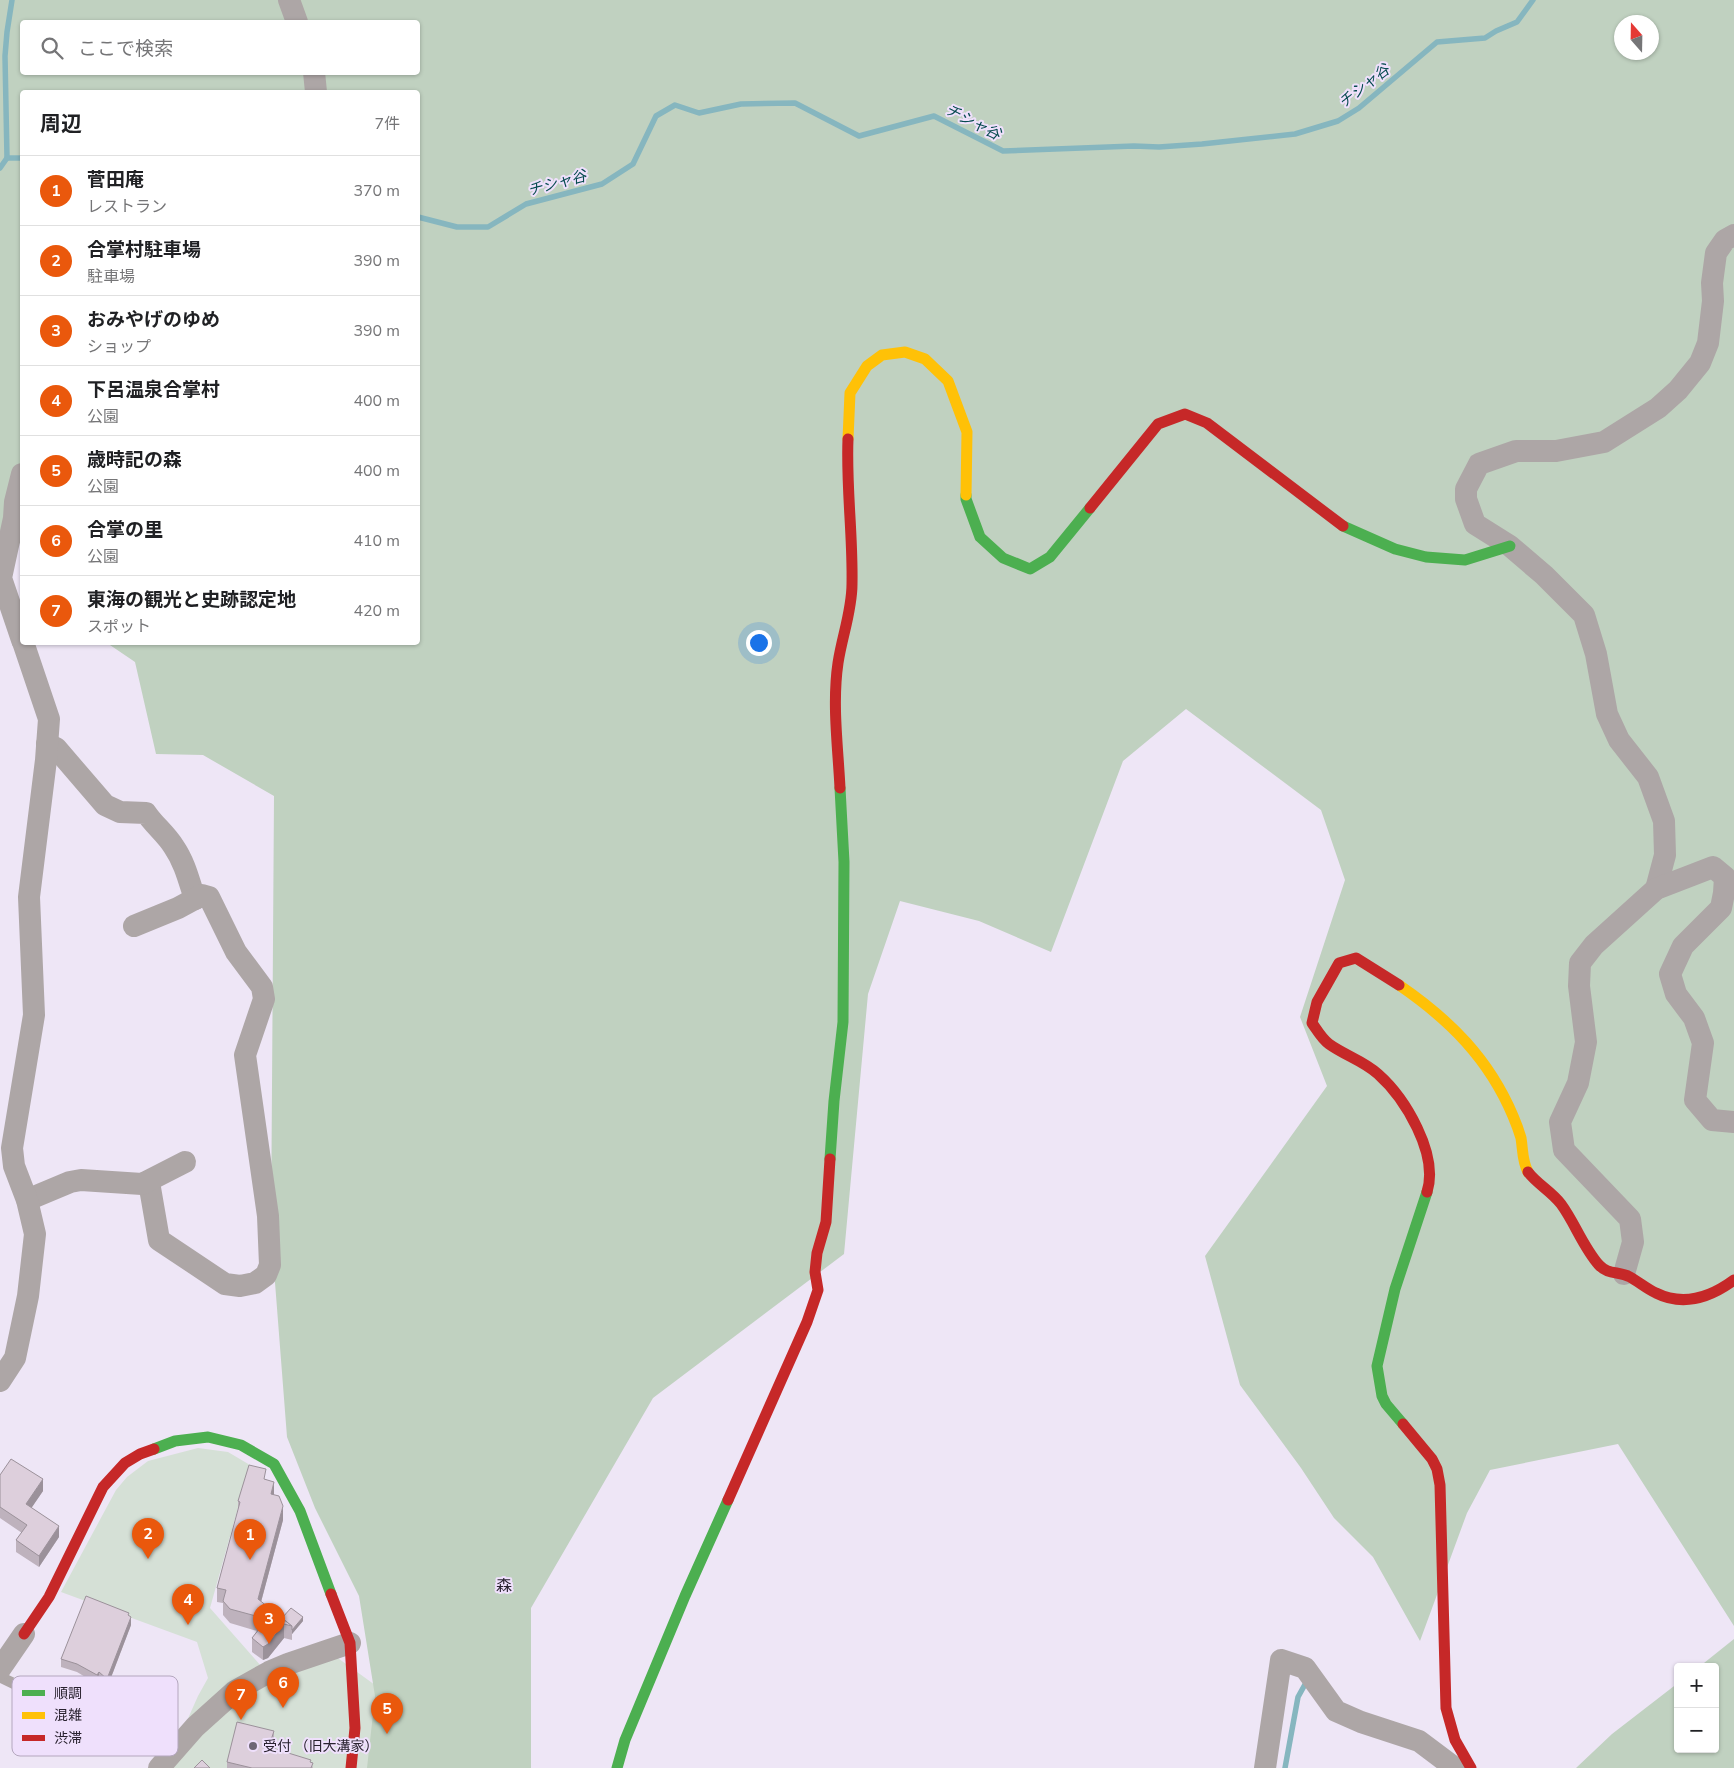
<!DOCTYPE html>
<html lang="ja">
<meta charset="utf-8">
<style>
:root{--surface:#fff;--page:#f2f2f2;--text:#202124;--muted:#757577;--line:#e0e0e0;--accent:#ea580c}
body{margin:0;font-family:"Nunito Sans","Noto Sans JP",sans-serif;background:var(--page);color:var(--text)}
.controls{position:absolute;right:15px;bottom:15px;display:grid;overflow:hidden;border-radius:5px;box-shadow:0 1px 4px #0004}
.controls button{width:45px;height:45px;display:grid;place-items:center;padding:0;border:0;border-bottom:1px solid var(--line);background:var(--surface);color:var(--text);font:25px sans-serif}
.compass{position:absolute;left:1614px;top:15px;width:45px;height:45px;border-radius:50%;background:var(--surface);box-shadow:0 1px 4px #0004;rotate:340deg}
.you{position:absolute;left:758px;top:642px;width:18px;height:18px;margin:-12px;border:4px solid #fff;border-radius:50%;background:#1a73e8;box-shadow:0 0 0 8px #1a73e833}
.badge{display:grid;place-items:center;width:32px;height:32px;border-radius:50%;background:var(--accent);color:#fff;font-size:16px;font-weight:700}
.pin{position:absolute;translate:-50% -41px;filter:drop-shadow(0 1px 2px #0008)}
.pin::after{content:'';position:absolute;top:26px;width:18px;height:15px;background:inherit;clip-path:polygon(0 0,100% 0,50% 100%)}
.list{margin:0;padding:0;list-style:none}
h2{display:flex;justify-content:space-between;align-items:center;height:65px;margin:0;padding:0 20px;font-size:21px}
h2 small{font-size:16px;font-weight:400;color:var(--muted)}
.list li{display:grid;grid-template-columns:32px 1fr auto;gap:15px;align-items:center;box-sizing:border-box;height:70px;padding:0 20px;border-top:1px solid var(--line)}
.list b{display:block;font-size:19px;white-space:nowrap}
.list p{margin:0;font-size:16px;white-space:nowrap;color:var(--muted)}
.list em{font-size:16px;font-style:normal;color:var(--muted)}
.icon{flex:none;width:28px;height:28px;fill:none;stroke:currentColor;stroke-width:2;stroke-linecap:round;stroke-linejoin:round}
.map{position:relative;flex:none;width:1734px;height:1768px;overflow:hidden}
.search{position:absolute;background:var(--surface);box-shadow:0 1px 4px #0004;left:20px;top:20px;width:400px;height:55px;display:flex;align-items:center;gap:12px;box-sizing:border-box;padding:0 18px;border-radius:5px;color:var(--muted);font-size:19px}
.panel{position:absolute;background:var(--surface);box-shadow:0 1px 4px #0004;left:20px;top:90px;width:400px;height:555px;border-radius:5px}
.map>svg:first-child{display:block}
</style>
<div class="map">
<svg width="1734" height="1768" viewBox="0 0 1734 1768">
<rect width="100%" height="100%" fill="#eee6f6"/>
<polygon fill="#d5e0d6" points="198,1448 228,1452 250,1465 210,1608 261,1666 335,1656 393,1698 413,1768 166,1768 198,1696 208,1678 197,1642 61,1592 116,1490 127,1477 148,1461"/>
<g fill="#c0d1c0" fill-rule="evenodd">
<path d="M0 0H1734V1626L1618 1444 1490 1470 1467 1513 1420 1641 1373 1557 1334 1518 1301 1468 1240 1385 1205 1256 1327 1086 1300 1017 1345 880 1321 810 1186 709 1123 761 1051 952 979 921 900 901 868 994 844 1254 653 1398 531 1608V1768H367L375 1696 359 1596 315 1508 287 1437 271 1231 274 796 203 755 156 754 135 662 107 643 418 642V92H22V545L0 530ZM22 22H418V72H22ZM1622 22H1652V52H1622Z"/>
<polygon points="1734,1639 1734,1768 1576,1768 1612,1734 1678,1683 1678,1749 1715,1749 1715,1667 1699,1667"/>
</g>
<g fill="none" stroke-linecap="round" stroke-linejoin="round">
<g stroke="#86b6bf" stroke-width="5.5">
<polyline points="7,158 22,158"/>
<polyline points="0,168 7,158 5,56 7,32 12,0"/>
<polyline points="418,217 457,227 488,227 526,204 602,184 633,164 656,116 675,105 699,113 741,104 795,103 859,136 934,116 1003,151 1134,146 1159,147 1202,144 1295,134 1338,121 1359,108 1437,42 1485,38 1496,31 1517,22 1533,0"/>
<polyline points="1285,1768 1298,1697 1308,1679"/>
</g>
<path stroke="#ada6a6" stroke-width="11" d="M0 1677 50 1701 107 1716 121 1739C135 1742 143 1740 155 1732"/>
<g stroke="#ada6a6" stroke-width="22">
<polyline points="289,0 297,22"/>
<polyline points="314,72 316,92"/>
<polyline points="22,474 15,502 14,518 1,578 22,640"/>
<path d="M47 744 56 748 105 805 120 812 146 813C154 825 166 834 174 847 185 863 189 881 195 899"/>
<polyline points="1656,889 1665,855 1664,821 1648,777 1619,740 1607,714 1596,654 1584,615 1544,575 1510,546 1475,524 1466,499 1466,489 1479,464 1516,451 1556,451 1604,442 1658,408 1678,390 1700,363 1708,343 1713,301 1712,283 1716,253 1725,240 1734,235"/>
<polyline points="134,926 178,908 202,895 209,897 236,952 262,987 264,999 245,1055 268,1216 270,1265 266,1275 255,1283 240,1286 225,1284 159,1240 150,1188 147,1182"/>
<polyline points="27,1200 70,1182 81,1180 142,1184 185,1162"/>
<polyline points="1624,1274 1633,1242 1630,1219 1564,1150 1560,1122 1578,1083 1586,1042 1579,986 1580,963 1594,945 1656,889 1713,867 1725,877 1724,893 1721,908 1683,946 1670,974 1676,994 1694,1018 1703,1043 1695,1100 1712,1120 1734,1122"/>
<polyline points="0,1381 15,1358 28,1296 35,1234 27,1200 14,1166 12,1148 34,1015 29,897 46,760 49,719 23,642"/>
<polyline points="0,1669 24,1634"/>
<polyline points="159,1768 195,1727 235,1691 269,1672 288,1664 350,1643"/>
<polyline points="1265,1768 1281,1660 1305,1668 1336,1711 1361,1722 1419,1741 1455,1768"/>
</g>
<g stroke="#4caf50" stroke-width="11">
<polyline points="966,495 966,499 980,537 1003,558 1030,569 1050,557 1090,508"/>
<polyline points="1343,526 1395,549 1426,557 1465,560 1510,546"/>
<polyline points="830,1159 834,1101 843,1022 844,862 840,788"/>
<polyline points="1403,1424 1386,1404 1382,1396 1377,1366 1395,1289 1427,1192"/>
<polyline points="154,1449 175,1441 208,1437 241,1445 274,1464 300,1511 331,1594"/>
<polyline points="617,1768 625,1740 685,1596 728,1500"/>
</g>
<g stroke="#ffc107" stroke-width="11">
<polyline points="848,439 850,393 867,366 882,355 905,352 925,359 948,381 967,432 966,495"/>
<path d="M1399 985C1450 1020 1489 1059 1513 1116 1516 1123 1519 1131 1521 1138 1523 1150 1522 1161 1528 1172"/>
</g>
<g stroke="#c62828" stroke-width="11">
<polyline points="1090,508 1158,424 1185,414 1207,423 1343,526"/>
<path d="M840 788C838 747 832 704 838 663 842 636 852 611 852 584 853 535 846 487 848 439"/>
<path d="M1399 985 1356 958 1339 963 1317 1002 1312 1023C1317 1030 1322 1039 1329 1044 1344 1055 1364 1061 1378 1074 1405 1098 1439 1154 1427 1192"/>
<path d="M1528 1172C1537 1184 1551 1191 1561 1204 1575 1223 1583 1247 1599 1265 1608 1275 1619 1271 1630 1277 1639 1282 1647 1289 1656 1293 1684 1307 1711 1297 1734 1280"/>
<polyline points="1403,1424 1432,1459 1437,1469 1440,1485 1446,1708 1455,1740 1471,1768"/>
<polyline points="728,1500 807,1322 818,1290 815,1272 817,1253 826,1222 830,1159"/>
<polyline points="331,1594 350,1643 355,1728 351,1768"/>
<polyline points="24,1634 49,1597 103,1487 125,1463 140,1454 154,1449"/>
</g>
</g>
<g fill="#beb2bd">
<polygon points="0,1475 43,1491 31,1508 59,1537 39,1567 16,1552 16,1540 22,1533 0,1518"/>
<polygon points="266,1479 274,1495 283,1520 261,1602 282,1618 303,1621 292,1634 292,1640 284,1638 268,1658 263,1660 252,1652 252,1638 257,1631 230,1623 223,1615 223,1603 217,1602 217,1588 238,1510 238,1501"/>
<polygon points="129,1616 131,1625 107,1688 99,1680 97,1684 77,1672 61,1667 61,1659"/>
<polygon points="139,1700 132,1733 125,1731 119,1721 119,1718"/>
<polygon points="274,1731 274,1748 311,1763 313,1768 227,1768 227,1762"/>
</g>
<g fill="#9b919a">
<polygon points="43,1479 43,1491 26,1516 26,1504"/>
<polygon points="274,1482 274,1496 271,1494"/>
<polygon points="283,1506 283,1520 258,1613 258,1599"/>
<polygon points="59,1526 59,1537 39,1567 39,1556"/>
<polygon points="131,1617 131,1625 107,1688 107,1679"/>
<polygon points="303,1617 303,1621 292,1634 292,1630"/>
<polygon points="284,1624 284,1638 268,1658 263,1660 263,1647"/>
<polygon points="99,1672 99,1680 97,1684 97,1675"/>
<polygon points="139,1696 139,1700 132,1733 132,1729"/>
</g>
<g fill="#ddcfdc" stroke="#9b919a">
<polygon points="11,1459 43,1479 26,1504 59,1526 39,1556 16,1540 27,1525 0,1507 0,1475"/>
<polygon points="249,1465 266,1469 264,1479 274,1482 271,1494 279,1496 283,1506 258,1599 292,1626 284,1624 268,1644 263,1647 252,1638 267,1619 230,1609 223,1601 226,1590 217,1588 240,1502 238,1501"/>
<polygon points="86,1596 129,1613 128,1615 131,1617 107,1679 99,1672 97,1675 77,1664 61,1659"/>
<polygon points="291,1608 303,1617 292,1630 292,1626 282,1618"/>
<polygon points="237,1722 274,1731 271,1740 274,1740 272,1748 311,1760 310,1762 313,1763 311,1768 252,1768 227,1762"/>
<polygon points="202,1760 210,1768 194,1768"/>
</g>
<circle fill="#6e6775" stroke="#efe0fc" stroke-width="2" cx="253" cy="1746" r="5"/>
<g text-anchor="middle" stroke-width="4" stroke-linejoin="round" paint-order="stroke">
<g font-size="14" fill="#29222f" stroke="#efe0fc" text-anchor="start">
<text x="263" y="1751">受付 （旧大溝家）</text>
</g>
<g font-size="15" font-style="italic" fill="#064b4f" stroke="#efe0fc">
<text transform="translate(1364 86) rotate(-38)" y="5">チシャ谷</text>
<text transform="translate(973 122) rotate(27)" y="5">チシャ谷</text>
<text transform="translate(557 183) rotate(-15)" y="5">チシャ谷</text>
</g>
<g font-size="16" fill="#29222f" stroke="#efe0fc">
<text x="504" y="1591">森</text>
</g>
</g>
<rect x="12" y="1676" width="166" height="80" rx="8" fill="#efe0fc" stroke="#b4a7be" stroke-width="1"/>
<rect x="22" y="1690" width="23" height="6" fill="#4caf50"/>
<rect x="22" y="1712" width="23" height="7" fill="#ffc107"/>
<rect x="22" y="1735" width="23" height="6" fill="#c62828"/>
<g font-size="14" fill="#29222f">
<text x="54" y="1698">順調</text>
<text x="54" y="1720">混雑</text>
<text x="54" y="1743">渋滞</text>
</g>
</svg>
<div class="controls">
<button>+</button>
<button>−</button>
</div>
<svg class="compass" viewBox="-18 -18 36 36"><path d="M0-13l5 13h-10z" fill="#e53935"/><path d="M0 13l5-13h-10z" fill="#757577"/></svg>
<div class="you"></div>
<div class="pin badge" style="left:250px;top:1560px">1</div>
<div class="pin badge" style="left:148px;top:1559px">2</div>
<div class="pin badge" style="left:269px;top:1644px">3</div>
<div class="pin badge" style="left:188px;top:1625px">4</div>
<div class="pin badge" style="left:387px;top:1734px">5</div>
<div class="pin badge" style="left:283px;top:1708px">6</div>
<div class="pin badge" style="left:241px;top:1720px">7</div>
<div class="search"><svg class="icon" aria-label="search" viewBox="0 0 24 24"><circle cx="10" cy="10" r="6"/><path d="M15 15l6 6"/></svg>ここで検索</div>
<section class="panel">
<h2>周辺<small>7件</small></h2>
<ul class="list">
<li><span class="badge">1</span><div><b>菅田庵</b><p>レストラン</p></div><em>370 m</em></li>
<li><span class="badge">2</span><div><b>合掌村駐車場</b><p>駐車場</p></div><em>390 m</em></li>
<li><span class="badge">3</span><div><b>おみやげのゆめ</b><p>ショップ</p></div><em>390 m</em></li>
<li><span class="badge">4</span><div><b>下呂温泉合掌村</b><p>公園</p></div><em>400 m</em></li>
<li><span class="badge">5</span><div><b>歳時記の森</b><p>公園</p></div><em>400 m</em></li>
<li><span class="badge">6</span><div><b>合掌の里</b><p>公園</p></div><em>410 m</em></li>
<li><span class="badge">7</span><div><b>東海の観光と史跡認定地</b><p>スポット</p></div><em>420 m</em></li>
</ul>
</section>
</div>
